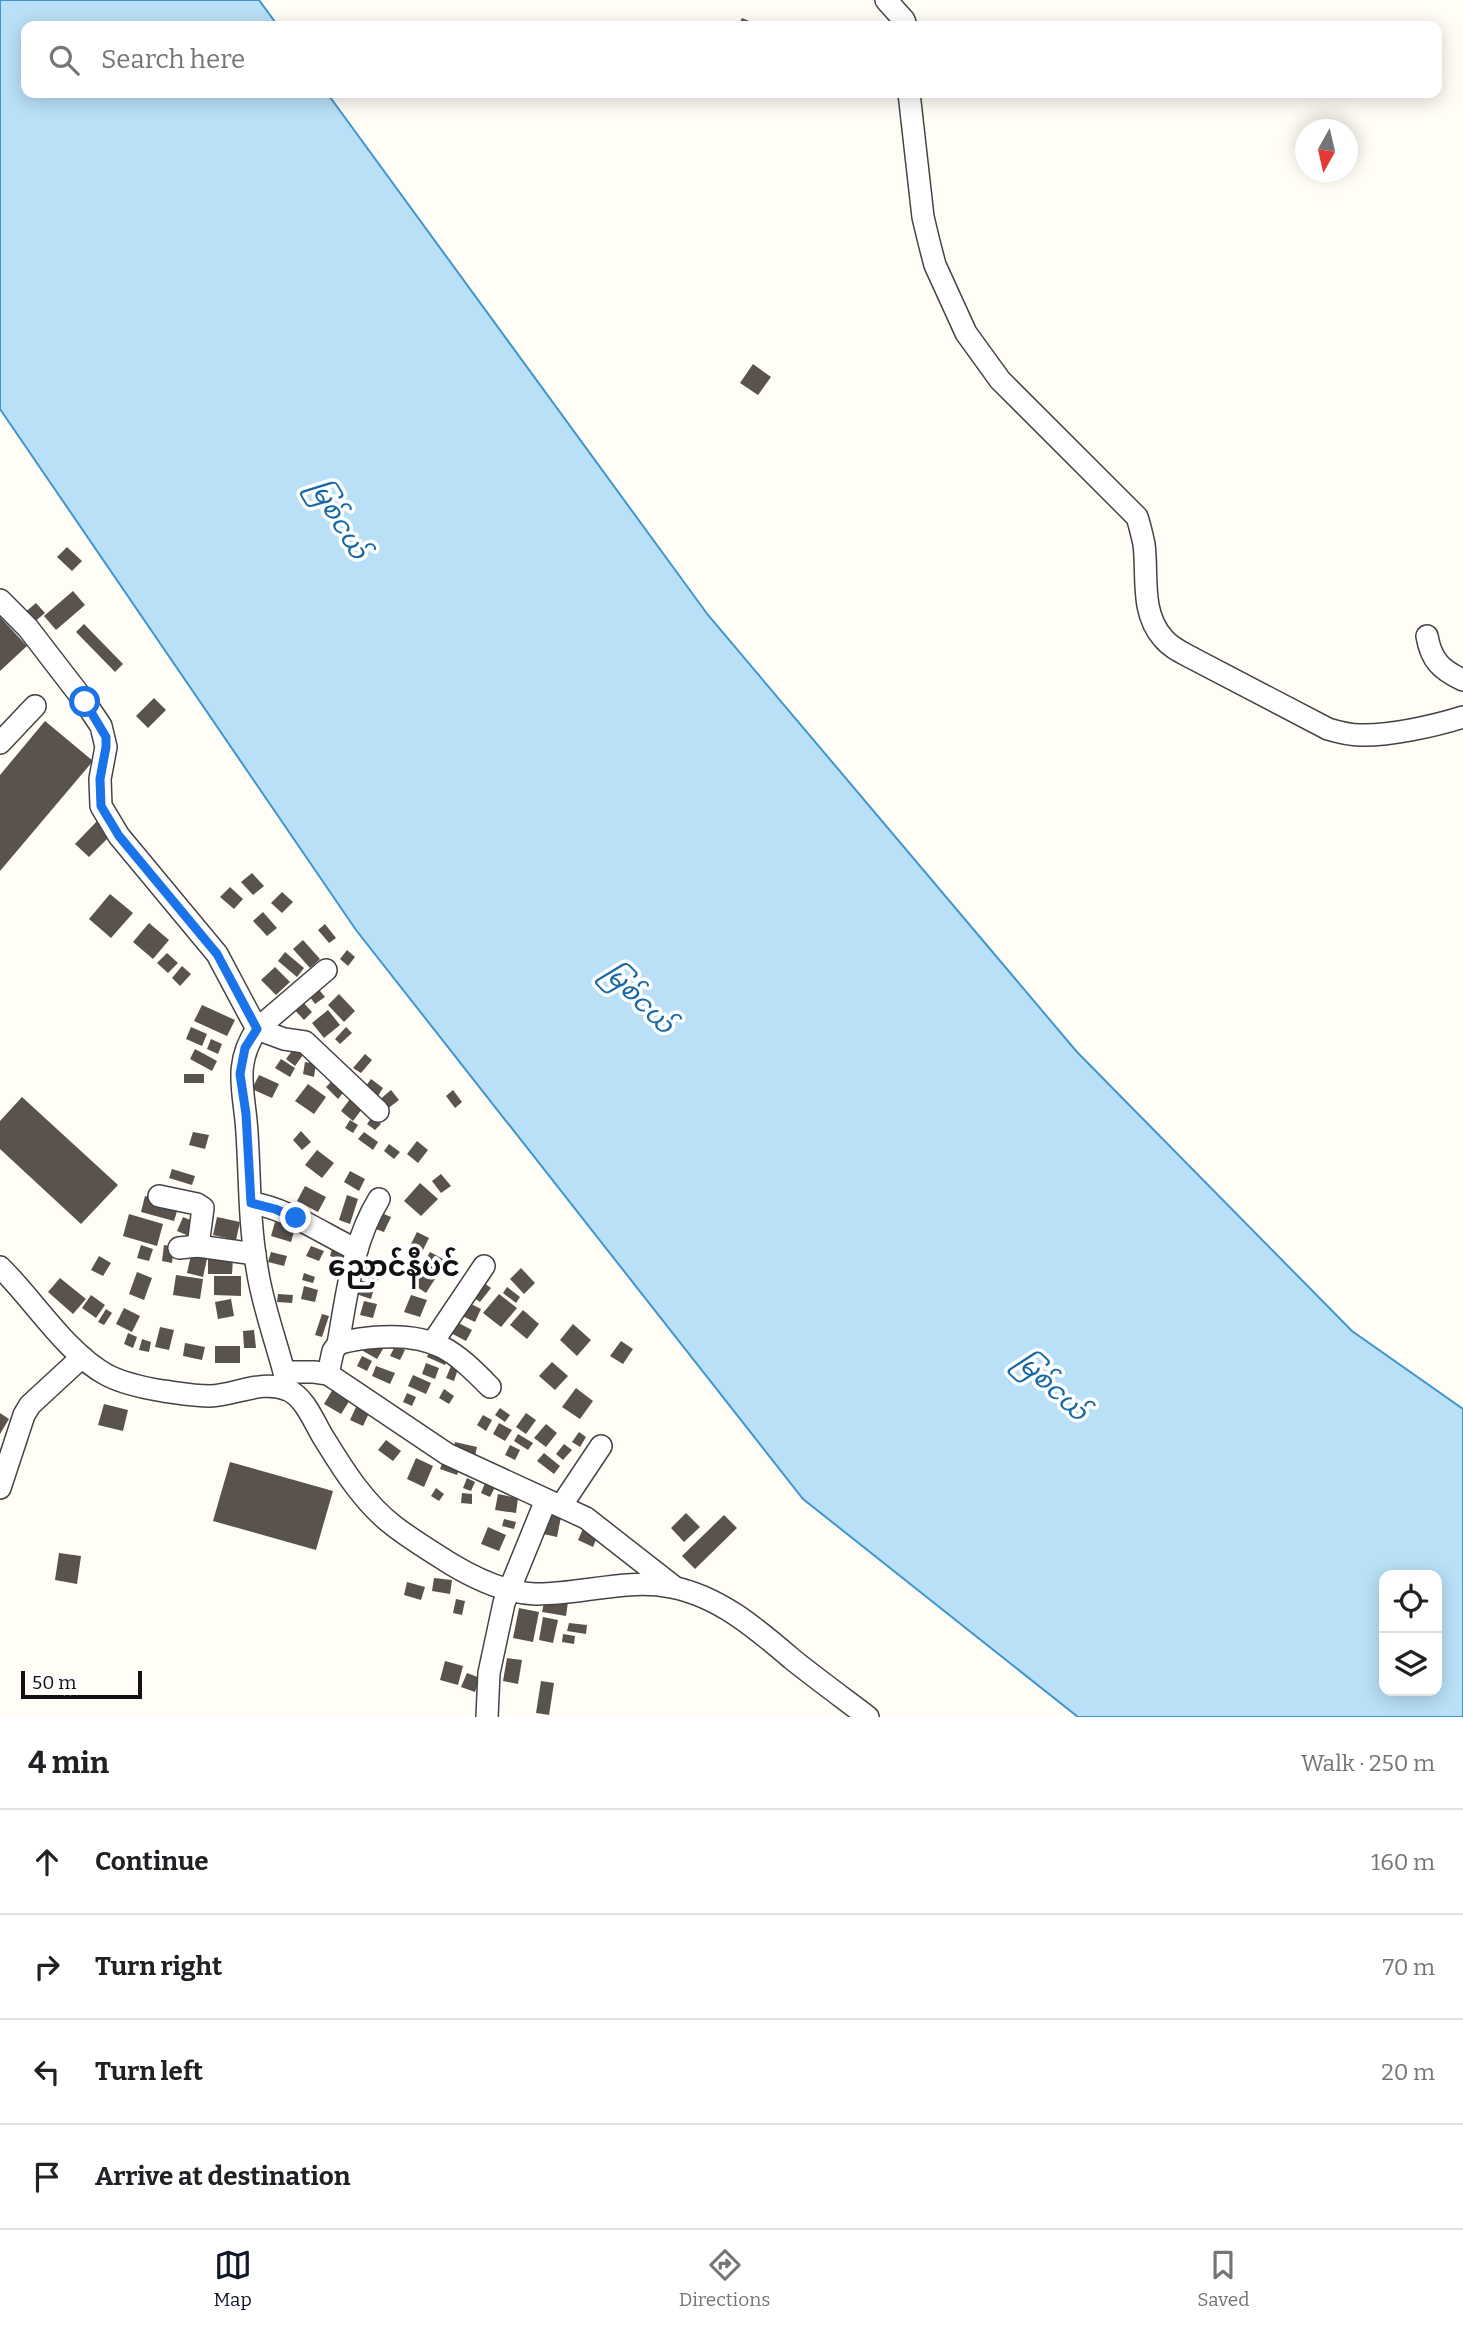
<!DOCTYPE html>
<meta charset="utf-8">
<style>
:root{--surface:#fff;--page:#f6f6f6;--text:#202124;--muted:#757577;--line:#e0e0e0;--accent:#111827}
body{margin:0;font-family:Bitter,"Noto Sans Myanmar",serif;background:var(--page);color:var(--text)}
.controls{position:absolute;right:21px;bottom:21px;display:grid;overflow:hidden;border-radius:14px;box-shadow:0 4px 18px #0003}
.controls button{width:63px;height:63px;display:grid;place-items:center;padding:0;border:0;border-bottom:2px solid var(--line);background:var(--surface);color:var(--text);font:35px sans-serif}
.compass{position:absolute;left:1295px;top:119px;width:63px;height:63px;border-radius:50%;background:var(--surface);box-shadow:0 4px 18px #0003;rotate:188deg}
.scale{position:absolute;left:21px;bottom:18px;width:121px;box-sizing:border-box;padding-left:7px;border:4px solid #111;border-top:0;font-size:19px;line-height:24px;white-space:nowrap;color:#111;-webkit-text-stroke:5px #fff;paint-order:stroke}
.stop{position:absolute;width:21px;height:21px;margin:-16px;border:5px solid #1a73e8;border-radius:50%;background:#fff}
.stop.end{background:#1a73e8;border-color:#fff;box-shadow:0 2px 7px #0008}
.list{margin:0;padding:0;list-style:none}
h2{display:flex;justify-content:space-between;align-items:center;height:91px;margin:0;padding:0 28px;font-size:30px}
h2 small{font-size:23px;font-weight:400;color:var(--muted)}
.list li{display:grid;grid-template-columns:46px 1fr auto;gap:21px;align-items:center;box-sizing:border-box;height:105px;padding:0 28px;border-top:2px solid var(--line)}
.list b{display:block;font-size:26px;white-space:nowrap}
.list em{font-size:23px;font-style:normal;color:var(--muted)}
.icon{flex:none;width:38px;height:38px;fill:none;stroke:currentColor;stroke-width:2;stroke-linecap:round;stroke-linejoin:round}
.map{position:relative;flex:none;width:1463px;height:1717px;overflow:hidden}
.search{position:absolute;background:var(--surface);box-shadow:0 4px 18px #0003;left:21px;right:21px;top:21px;height:77px;display:flex;align-items:center;gap:18px;box-sizing:border-box;padding:0 24px;border-radius:14px;color:var(--muted);font-size:26px}
.sheet{height:511px;background:var(--surface)}
nav{display:flex;justify-content:space-around;align-items:center;box-sizing:border-box;height:98px;border-top:2px solid var(--line);background:var(--surface);font-size:19px;color:var(--muted)}
nav a{display:grid;justify-items:center;gap:4px}
nav .on{color:var(--accent)}
.map>svg:first-child{display:block}
</style>
<div class="map">
<svg width="1463" height="1717" viewBox="0 0 1463 1717">
<rect width="100%" height="100%" fill="#fffdf5"/>
<path fill="#b9e0f7" stroke="#3f96cf" stroke-width="2" fill-rule="evenodd" d="M0 0H259L278 26H26V93H327L708 615 1077 1052 1352 1331 1463 1409V1717H1078L803 1499 356 930 0 409ZM1384 1575H1437V1691H1384Z"/>
<g fill="#5a524d">
<polygon points="742,18 761,26 738,26"/>
<polygon points="753,364 771,377 758,395 740,383"/>
<polygon points="67,547 82,561 72,571 57,557"/>
<polygon points="73,591 85,605 56,630 44,616"/>
<polygon points="36,603 45,613 32,624 23,614"/>
<polygon points="0,617 27,646 0,671"/>
<polygon points="84,624 123,664 115,672 76,632"/>
<polygon points="154,698 166,710 148,728 136,716"/>
<polygon points="45,721 93,761 0,871 0,775"/>
<polygon points="100,818 114,832 89,857 75,844"/>
<polygon points="252,873 264,886 253,895 241,882"/>
<polygon points="230,887 243,899 234,909 220,897"/>
<polygon points="282,892 293,902 282,913 271,903"/>
<polygon points="110,894 133,913 111,938 89,919"/>
<polygon points="263,912 277,928 267,936 253,921"/>
<polygon points="149,923 169,940 153,959 133,942"/>
<polygon points="325,924 336,938 329,943 318,930"/>
<polygon points="303,940 320,959 310,968 293,949"/>
<polygon points="347,950 355,957 348,966 340,959"/>
<polygon points="285,952 304,968 297,977 278,961"/>
<polygon points="167,953 178,963 168,973 157,963"/>
<polygon points="182,966 191,974 180,986 172,978"/>
<polygon points="275,967 290,982 276,995 261,980"/>
<polygon points="316,986 325,997 315,1004 307,993"/>
<polygon points="339,994 355,1011 344,1022 328,1005"/>
<polygon points="300,999 312,1012 304,1020 292,1007"/>
<polygon points="202,1005 235,1020 227,1036 194,1021"/>
<polygon points="328,1010 340,1025 324,1038 312,1023"/>
<polygon points="191,1027 207,1034 202,1046 186,1039"/>
<polygon points="346,1027 352,1033 340,1044 335,1039"/>
<polygon points="211,1039 222,1044 218,1054 207,1049"/>
<polygon points="294,1048 303,1055 295,1066 286,1059"/>
<polygon points="195,1049 217,1061 212,1071 190,1059"/>
<polygon points="365,1054 372,1060 361,1073 353,1068"/>
<polygon points="281,1059 295,1068 290,1077 275,1068"/>
<polygon points="305,1062 316,1064 314,1077 303,1074"/>
<rect x="184" y="1074" width="20" height="9"/>
<polygon points="259,1075 279,1084 272,1098 252,1089"/>
<polygon points="371,1079 383,1088 376,1099 363,1090"/>
<polygon points="332,1081 343,1093 338,1099 326,1087"/>
<polygon points="308,1084 326,1097 314,1114 295,1101"/>
<polygon points="391,1090 399,1100 386,1110 378,1101"/>
<polygon points="453,1090 462,1102 455,1108 446,1096"/>
<polygon points="22,1097 118,1185 81,1224 0,1149 0,1121"/>
<polygon points="350,1099 362,1109 353,1121 341,1111"/>
<polygon points="372,1117 381,1124 375,1130 367,1124"/>
<polygon points="350,1120 358,1125 353,1133 345,1128"/>
<polygon points="301,1131 311,1142 302,1150 293,1140"/>
<polygon points="193,1132 209,1135 205,1149 189,1145"/>
<polygon points="364,1132 378,1142 373,1150 358,1139"/>
<polygon points="417,1141 428,1150 418,1163 407,1154"/>
<polygon points="389,1144 400,1152 394,1159 384,1151"/>
<polygon points="317,1150 334,1163 322,1178 305,1165"/>
<polygon points="172,1169 195,1176 192,1185 169,1178"/>
<polygon points="350,1171 365,1179 359,1191 344,1182"/>
<polygon points="441,1174 451,1186 441,1193 432,1181"/>
<polygon points="420,1183 438,1199 421,1216 404,1201"/>
<polygon points="305,1186 326,1197 318,1212 297,1201"/>
<polygon points="347,1195 358,1199 350,1224 339,1220"/>
<polygon points="145,1196 179,1205 174,1221 141,1212"/>
<polygon points="379,1212 391,1217 384,1232 373,1228"/>
<polygon points="129,1214 163,1224 157,1246 123,1236"/>
<polygon points="183,1217 195,1222 189,1236 177,1231"/>
<polygon points="217,1217 240,1222 236,1240 213,1235"/>
<polygon points="275,1222 295,1228 291,1242 271,1236"/>
<polygon points="417,1232 429,1238 422,1252 410,1246"/>
<polygon points="141,1245 153,1249 149,1261 137,1258"/>
<polygon points="164,1245 174,1247 172,1263 162,1261"/>
<polygon points="311,1246 324,1251 319,1261 306,1256"/>
<polygon points="333,1246 346,1250 343,1260 330,1256"/>
<polygon points="271,1252 287,1256 284,1266 268,1262"/>
<polygon points="430,1252 443,1259 436,1271 423,1264"/>
<polygon points="191,1255 207,1259 203,1277 187,1273"/>
<polygon points="99,1256 111,1263 103,1276 91,1270"/>
<polygon points="208,1258 233,1258 232,1274 208,1274"/>
<polygon points="364,1260 382,1265 378,1281 360,1276"/>
<polygon points="521,1268 535,1283 524,1294 510,1279"/>
<polygon points="420,1269 435,1279 426,1293 411,1283"/>
<polygon points="137,1272 152,1278 144,1300 129,1294"/>
<polygon points="304,1273 315,1277 313,1283 302,1280"/>
<polygon points="176,1275 203,1279 200,1299 173,1295"/>
<polygon points="214,1276 241,1276 241,1296 214,1295"/>
<polygon points="60,1278 86,1299 73,1314 48,1292"/>
<polygon points="357,1279 375,1285 371,1299 353,1293"/>
<polygon points="480,1280 491,1288 480,1302 469,1294"/>
<polygon points="304,1286 318,1290 315,1302 301,1299"/>
<polygon points="507,1287 520,1297 516,1303 503,1293"/>
<polygon points="278,1294 293,1295 292,1303 277,1302"/>
<polygon points="499,1294 517,1308 501,1327 483,1313"/>
<polygon points="91,1295 105,1305 96,1318 82,1308"/>
<polygon points="411,1295 427,1300 420,1317 404,1312"/>
<polygon points="231,1299 234,1316 218,1319 215,1302"/>
<polygon points="364,1301 377,1304 373,1318 360,1315"/>
<polygon points="465,1301 481,1309 475,1322 458,1314"/>
<polygon points="124,1308 140,1316 132,1332 116,1324"/>
<polygon points="106,1309 112,1313 104,1325 98,1322"/>
<polygon points="523,1310 539,1324 527,1339 510,1325"/>
<polygon points="322,1314 329,1316 322,1337 315,1335"/>
<polygon points="451,1319 472,1330 466,1341 445,1330"/>
<polygon points="573,1324 591,1340 577,1356 560,1340"/>
<polygon points="160,1327 174,1330 169,1350 155,1347"/>
<polygon points="254,1330 256,1348 244,1348 243,1331"/>
<polygon points="128,1333 137,1337 133,1348 124,1344"/>
<polygon points="142,1339 151,1342 149,1352 139,1350"/>
<polygon points="369,1340 383,1349 377,1359 363,1351"/>
<polygon points="621,1341 633,1349 623,1364 610,1356"/>
<polygon points="185,1343 205,1347 202,1360 183,1356"/>
<polygon points="432,1344 451,1352 445,1365 427,1357"/>
<rect x="215" y="1346" width="25" height="17"/>
<polygon points="395,1346 405,1350 400,1360 390,1356"/>
<polygon points="362,1356 372,1361 367,1371 357,1366"/>
<polygon points="552,1362 568,1376 555,1390 539,1376"/>
<polygon points="426,1363 439,1368 435,1379 422,1374"/>
<polygon points="376,1366 395,1373 390,1384 372,1376"/>
<polygon points="451,1366 458,1369 454,1381 446,1378"/>
<polygon points="413,1375 431,1383 426,1394 408,1386"/>
<polygon points="576,1388 593,1401 580,1419 562,1407"/>
<polygon points="333,1389 350,1400 341,1414 324,1404"/>
<polygon points="444,1389 454,1396 449,1404 439,1398"/>
<polygon points="407,1393 416,1397 412,1406 403,1402"/>
<polygon points="104,1404 128,1410 123,1431 98,1425"/>
<polygon points="357,1405 370,1411 363,1426 350,1420"/>
<polygon points="500,1408 510,1415 505,1422 495,1415"/>
<polygon points="0,1413 9,1419 0,1434"/>
<polygon points="526,1413 536,1420 526,1434 516,1427"/>
<polygon points="483,1415 492,1420 486,1431 477,1425"/>
<polygon points="499,1423 512,1430 505,1441 493,1434"/>
<polygon points="546,1424 557,1433 546,1447 534,1438"/>
<polygon points="579,1432 586,1437 580,1447 572,1442"/>
<polygon points="518,1434 533,1443 528,1450 514,1441"/>
<polygon points="386,1440 401,1451 393,1461 378,1450"/>
<polygon points="455,1442 477,1447 475,1456 453,1451"/>
<polygon points="564,1444 572,1450 563,1460 556,1454"/>
<polygon points="510,1445 520,1450 515,1460 505,1455"/>
<polygon points="544,1453 560,1466 554,1474 537,1461"/>
<polygon points="416,1458 433,1466 424,1487 407,1479"/>
<polygon points="443,1461 460,1467 457,1475 440,1469"/>
<polygon points="230,1462 333,1491 316,1550 213,1521"/>
<polygon points="467,1478 475,1482 471,1491 463,1488"/>
<polygon points="485,1483 495,1487 490,1497 481,1493"/>
<polygon points="436,1488 444,1494 439,1501 431,1496"/>
<polygon points="462,1493 472,1494 472,1504 461,1503"/>
<polygon points="498,1494 518,1498 516,1513 495,1510"/>
<polygon points="543,1513 561,1517 557,1537 539,1533"/>
<polygon points="686,1513 700,1527 684,1542 671,1528"/>
<polygon points="724,1515 737,1528 695,1569 682,1556"/>
<polygon points="504,1519 516,1522 514,1529 502,1526"/>
<polygon points="585,1524 600,1530 593,1547 578,1540"/>
<polygon points="488,1527 506,1535 499,1551 481,1544"/>
<polygon points="59,1553 81,1556 77,1584 55,1580"/>
<polygon points="434,1578 452,1580 450,1594 432,1591"/>
<polygon points="407,1582 425,1587 421,1600 404,1595"/>
<polygon points="545,1598 568,1602 566,1616 542,1612"/>
<polygon points="456,1599 465,1601 462,1615 453,1613"/>
<polygon points="519,1608 539,1612 533,1642 513,1638"/>
<polygon points="543,1617 558,1620 553,1643 539,1640"/>
<polygon points="569,1623 587,1625 586,1634 567,1631"/>
<polygon points="563,1634 575,1636 574,1644 562,1642"/>
<polygon points="507,1658 522,1660 518,1684 503,1681"/>
<polygon points="445,1661 463,1666 458,1685 440,1680"/>
<polygon points="467,1673 480,1678 475,1692 461,1687"/>
<polygon points="541,1681 554,1683 549,1715 536,1713"/>
</g>
<g fill="none" stroke-linecap="round" stroke-linejoin="round">
<defs>
<g id="minor">
<polyline points="886,0 904,20 906,26"/>
<path d="M909 93 923 217 929 242 935 265 966 333 1000 380 1137 517C1140 526 1142 535 1144 544 1148 575 1140 612 1163 638 1171 648 1183 653 1194 659L1328 729C1338 732 1349 735 1360 735 1389 736 1435 726 1463 717"/>
<path d="M0 600 28 628 85 702 101 726 106 747 100 779 101 806 119 836 217 954 257 1029C232 1066 245 1093 247 1133 250 1178 249 1223 257 1268 262 1303 275 1338 284 1372L286 1389"/>
<path d="M1427 636C1431 660 1441 670 1463 680"/>
<polyline points="0,743 35,706"/>
<polyline points="326,970 257,1029 284,1039 305,1042 378,1111"/>
<polyline points="159,1196 197,1204 203,1208 198,1246"/>
<path d="M251 1203C287 1208 323 1234 357 1250"/>
<polyline points="179,1248 198,1246 255,1254"/>
<path d="M0 1267C33 1299 67 1354 107 1375 124 1384 145 1388 163 1391 178 1393 195 1396 210 1396 236 1395 262 1379 288 1390 306 1398 315 1425 325 1440 344 1471 365 1504 394 1526 412 1540 432 1552 451 1564 476 1579 505 1593 535 1594 580 1595 626 1578 671 1587 719 1596 757 1629 792 1659 817 1679 843 1698 868 1717"/>
<polyline points="433,1342 484,1266"/>
<path d="M338 1344C352 1339 367 1338 381 1337 434 1334 454 1350 490 1387"/>
<polyline points="284,1372 314,1372 328,1374 447,1454 586,1518 673,1586"/>
<path d="M328 1374 333 1351 338 1344C347 1294 352 1243 379 1199"/>
<polyline points="0,1488 24,1415 30,1405 82,1357"/>
<polyline points="561,1506 601,1446"/>
<polyline points="487,1717 489,1673 504,1603 546,1500"/>
</g>
</defs>
<use href="#minor" stroke="#444" stroke-width="24"/>
<use href="#minor" stroke="#fff" stroke-width="21"/>
</g>
<g fill="none" stroke-linecap="round" stroke-linejoin="round">
<polyline stroke="#1a73e8" stroke-width="9" points="85,702 106,737 106,747 100,779 101,806 119,836 217,954 257,1029 245,1048 240,1074 246,1114 251,1203 275,1209 296,1218"/>
</g>
<g text-anchor="middle" stroke-width="7" stroke-linejoin="round" paint-order="stroke">
<g font-size="26" font-style="italic" fill="#1768a6" stroke="#fff">
<text transform="translate(339 519) rotate(59)" y="9">မြစ်ငယ်</text>
<text transform="translate(639 998) rotate(45)" y="9">မြစ်ငယ်</text>
<text transform="translate(1052 1386) rotate(43)" y="9">မြစ်ငယ်</text>
</g>
<g font-size="28" font-weight="bold" fill="#111" stroke="#fff">
<text x="394" y="1276">ညောင်နီပင်</text>
</g>
</g>
</svg>
<div class="controls">
<button><svg class="icon" aria-label="locate" viewBox="0 0 24 24"><circle cx="12" cy="12" r="6"/><path d="M12 2v4M12 18v4M2 12h4M18 12h4"/></svg></button>
<button><svg class="icon" aria-label="layers" viewBox="0 0 24 24"><path d="M12 4l9 5-9 5-9-5zM3 14l9 5 9-5"/></svg></button>
</div>
<svg class="compass" viewBox="-18 -18 36 36"><path d="M0-13l5 13h-10z" fill="#e53935"/><path d="M0 13l5-13h-10z" fill="#757577"/></svg>
<div class="scale">50 m</div>
<div class="stop" style="left:85px;top:702px"></div>
<div class="stop end" style="left:296px;top:1218px"></div>
<div class="search"><svg class="icon" aria-label="search" viewBox="0 0 24 24"><circle cx="10" cy="10" r="6"/><path d="M15 15l6 6"/></svg>Search here</div>
</div>
<section class="sheet">
<h2>4 min<small>Walk · 250 m</small></h2>
<ul class="list">
<li><svg class="icon" aria-label="ahead" viewBox="0 0 24 24"><path d="M12 20V5M6 11l6-6 6 6"/></svg><div><b>Continue</b></div><em>160 m</em></li>
<li><svg class="icon" aria-label="right" viewBox="0 0 24 24"><path d="M7 20v-9h11M14 6l5 5-5 5"/></svg><div><b>Turn right</b></div><em>70 m</em></li>
<li><svg class="icon" aria-label="left" viewBox="0 0 24 24"><path d="M17 20v-9H6M10 6l-5 5 5 5"/></svg><div><b>Turn left</b></div><em>20 m</em></li>
<li><svg class="icon" aria-label="arrive" viewBox="0 0 24 24"><path d="M6 21V4h12l-3 4 3 4H6"/></svg><div><b>Arrive at destination</b></div></li>
</ul>
</section>
<nav>
<a class="on"><svg class="icon" aria-label="map" viewBox="0 0 24 24"><path d="M3 6l6-2 6 2 6-2v14l-6 2-6-2-6 2zM9 4v14M15 6v14"/></svg>Map</a>
<a><svg class="icon" aria-label="directions" viewBox="0 0 24 24"><path d="M12 3l9 9-9 9-9-9zM9 14v-3h6M13 9l2 2-2 2"/></svg>Directions</a>
<a><svg class="icon" aria-label="saved" viewBox="0 0 24 24"><path d="M7 4h10v16l-5-4-5 4z"/></svg>Saved</a>
</nav>
